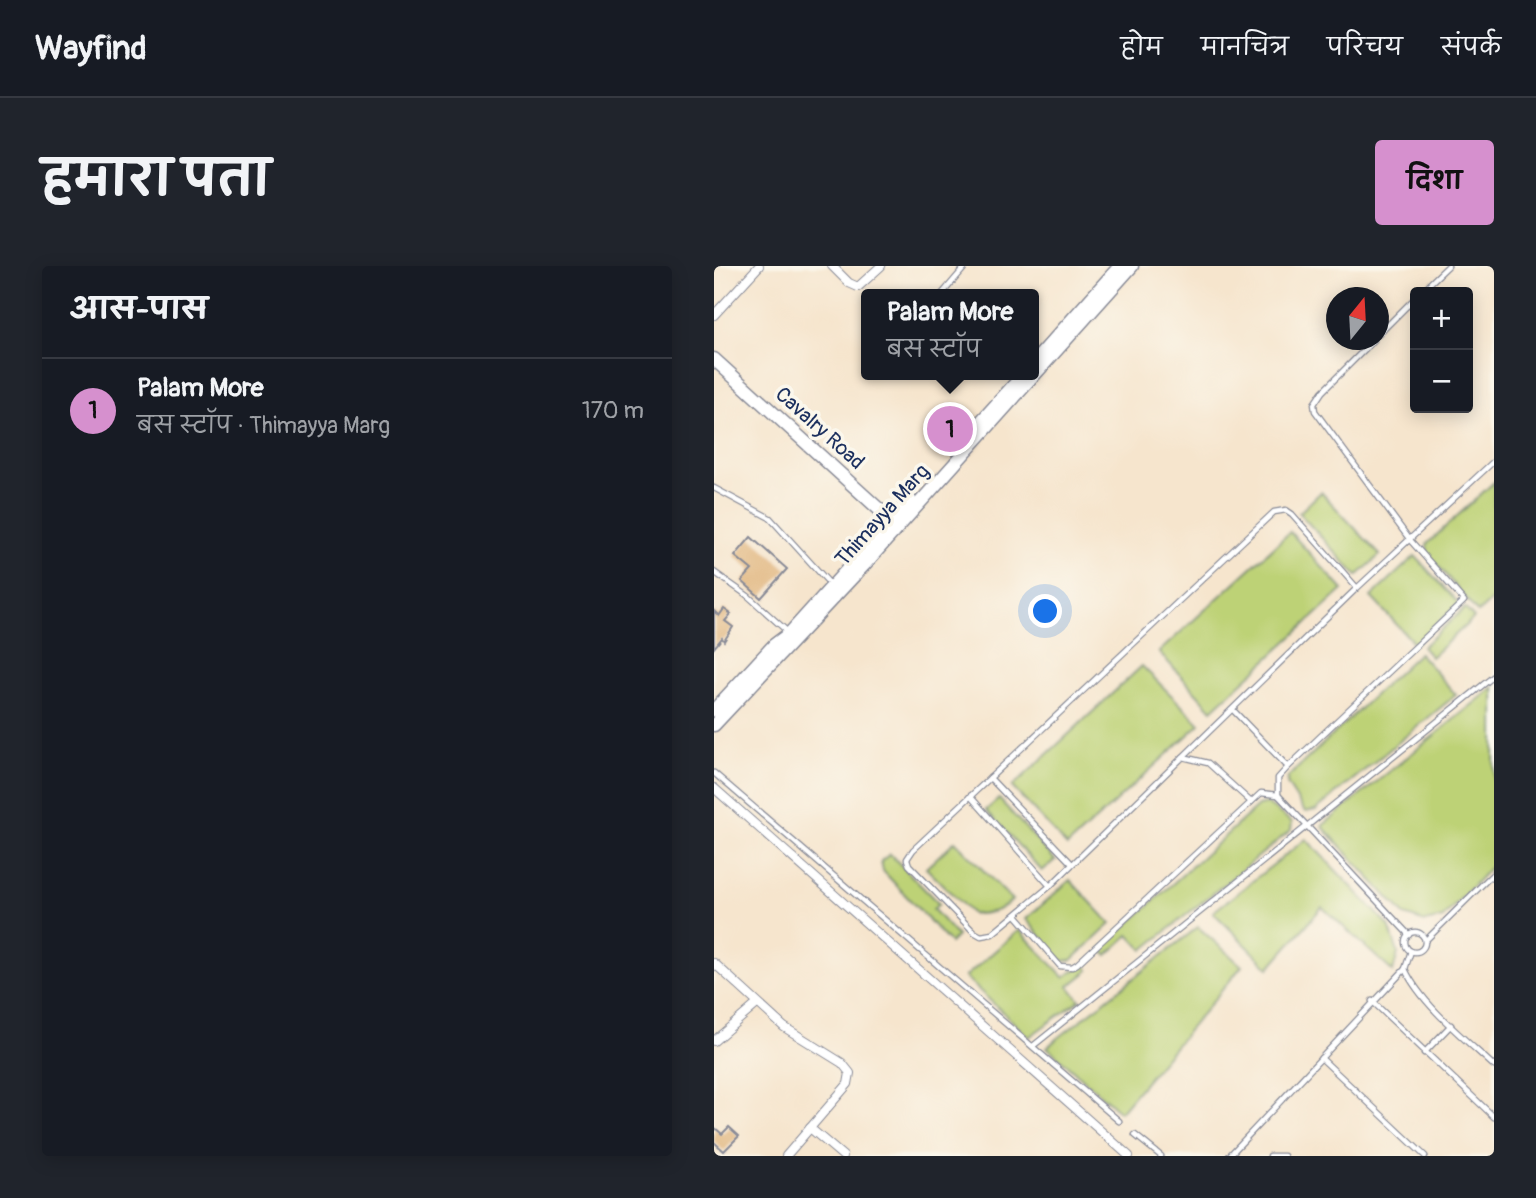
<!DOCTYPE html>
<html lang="hi">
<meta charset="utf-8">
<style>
:root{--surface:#171b24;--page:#20242c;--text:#f1f3f6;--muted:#9ea1a6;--line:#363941;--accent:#d690ce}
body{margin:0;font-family:Pangolin,"Playpen Sans Deva",sans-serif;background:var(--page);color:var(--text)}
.controls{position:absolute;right:21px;top:21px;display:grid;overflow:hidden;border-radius:7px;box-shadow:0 4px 18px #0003}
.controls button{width:63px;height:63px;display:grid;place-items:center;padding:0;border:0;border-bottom:2px solid var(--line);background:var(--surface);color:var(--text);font:35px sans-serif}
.compass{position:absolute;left:612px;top:21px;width:63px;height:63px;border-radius:50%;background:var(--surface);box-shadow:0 4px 18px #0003;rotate:18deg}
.you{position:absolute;left:332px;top:346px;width:24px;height:24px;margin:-18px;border:5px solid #fff;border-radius:50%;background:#1a73e8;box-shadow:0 0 0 10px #1a73e833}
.badge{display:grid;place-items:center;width:46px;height:46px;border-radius:50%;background:var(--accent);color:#111;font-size:23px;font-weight:700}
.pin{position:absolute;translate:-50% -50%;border:4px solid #fff;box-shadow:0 2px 7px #0006}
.popup{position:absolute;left:147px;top:23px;width:178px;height:91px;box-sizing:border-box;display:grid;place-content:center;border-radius:7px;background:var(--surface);filter:drop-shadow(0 2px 5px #0005);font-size:23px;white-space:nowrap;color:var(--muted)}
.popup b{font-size:26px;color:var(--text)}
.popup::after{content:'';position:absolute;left:50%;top:100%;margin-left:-14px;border:14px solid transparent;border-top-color:var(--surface)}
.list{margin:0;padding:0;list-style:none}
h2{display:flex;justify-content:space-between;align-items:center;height:91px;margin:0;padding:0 28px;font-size:30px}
h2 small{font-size:23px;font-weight:400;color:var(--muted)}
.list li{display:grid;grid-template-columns:46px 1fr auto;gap:21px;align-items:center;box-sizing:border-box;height:105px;padding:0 28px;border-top:2px solid var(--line)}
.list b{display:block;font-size:26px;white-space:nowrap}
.list p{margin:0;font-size:23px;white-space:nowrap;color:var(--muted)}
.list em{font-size:23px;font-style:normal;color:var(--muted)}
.map{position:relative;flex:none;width:780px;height:890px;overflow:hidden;border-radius:7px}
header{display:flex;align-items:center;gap:42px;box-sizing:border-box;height:98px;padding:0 35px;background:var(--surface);border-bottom:2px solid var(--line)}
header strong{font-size:33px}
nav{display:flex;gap:38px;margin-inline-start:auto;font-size:24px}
.intro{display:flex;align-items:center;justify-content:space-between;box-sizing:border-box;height:168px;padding:0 42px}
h1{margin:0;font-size:49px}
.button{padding:18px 32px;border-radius:7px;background:var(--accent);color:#111;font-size:24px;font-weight:700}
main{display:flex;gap:42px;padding:0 42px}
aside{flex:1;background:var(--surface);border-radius:7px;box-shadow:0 4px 18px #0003}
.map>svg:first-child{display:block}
</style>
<header>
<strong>Wayfind</strong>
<nav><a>होम</a><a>मानचित्र</a><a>परिचय</a><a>संपर्क</a></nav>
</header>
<div class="intro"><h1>हमारा पता</h1><a class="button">दिशा</a></div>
<main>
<aside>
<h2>आस-पास<small></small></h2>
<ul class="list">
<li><span class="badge">1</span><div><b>Palam More</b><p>बस स्टॉप · Thimayya Marg</p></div><em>170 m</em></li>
</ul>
</aside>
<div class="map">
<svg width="780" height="890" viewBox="0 0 780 890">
<rect width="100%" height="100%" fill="#fbf7ec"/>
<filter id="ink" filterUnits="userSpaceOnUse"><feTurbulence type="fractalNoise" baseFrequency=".0143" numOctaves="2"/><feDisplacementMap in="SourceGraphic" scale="14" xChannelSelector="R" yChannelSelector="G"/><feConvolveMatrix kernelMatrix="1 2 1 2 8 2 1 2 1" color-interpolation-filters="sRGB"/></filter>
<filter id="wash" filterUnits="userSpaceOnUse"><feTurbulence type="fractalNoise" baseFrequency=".00686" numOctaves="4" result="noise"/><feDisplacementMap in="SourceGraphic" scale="28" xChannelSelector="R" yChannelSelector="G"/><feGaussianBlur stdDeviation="1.57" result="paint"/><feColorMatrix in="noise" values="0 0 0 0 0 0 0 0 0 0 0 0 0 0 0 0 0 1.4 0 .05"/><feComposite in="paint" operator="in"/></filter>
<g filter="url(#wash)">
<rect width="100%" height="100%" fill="#f6e5cd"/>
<g fill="#bdd276" stroke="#6c806a" stroke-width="2">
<polygon points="780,216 780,332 764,347 714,288 713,278"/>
<polygon points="607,226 666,289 643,310 585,247"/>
<polygon points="576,266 629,324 498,444 445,386"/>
<polygon points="701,290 745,338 701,378 657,331"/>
<polygon points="751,342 760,352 717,391 708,381"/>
<polygon points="705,387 742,429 602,544 591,546 573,518 574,511"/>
<polygon points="428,400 486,458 353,580 298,521"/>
<polygon points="780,421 780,597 729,652 711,656 690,649 608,560"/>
<polygon points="285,533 341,594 328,605 272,544"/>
<polygon points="553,538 578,556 577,564 429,684 415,669 393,689 387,683 544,540"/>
<polygon points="592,573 675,660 684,687 679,706 608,641 555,702 499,646"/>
<path d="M241 575 298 634C285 646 275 648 258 648L212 602Z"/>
<polygon points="176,588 225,638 219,643 243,670 236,677 169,605 167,595"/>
<polygon points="356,614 397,658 358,694 348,695 312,653"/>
<polygon points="484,661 528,700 406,846 333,781"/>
<polygon points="305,664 350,711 371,698 375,704 355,720 366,734 315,771 251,711"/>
</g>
<g id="blocks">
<g fill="#e0b47c">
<polygon points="37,271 73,303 47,332 28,315 38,304 21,290"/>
<polygon points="10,343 17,348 11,355 19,361 10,375 8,372 0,382 0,345 5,350"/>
<polygon points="0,861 8,868 15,861 25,870 10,885 0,876"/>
</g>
</g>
</g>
<g filter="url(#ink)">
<use href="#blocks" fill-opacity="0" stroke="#888a96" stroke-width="2"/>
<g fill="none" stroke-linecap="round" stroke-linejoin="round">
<defs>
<g id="lane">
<polyline points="707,26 734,0"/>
<polyline points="228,28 252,0"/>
<polyline points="664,69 701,32"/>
<polyline points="0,222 56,252 116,318"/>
<polyline points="0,306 34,330 75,367"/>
<polyline points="643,322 578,248 572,244 560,246 199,584 193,593 195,599 260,666 267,670 278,668 336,620 643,322 780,195"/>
<polyline points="519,444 574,501"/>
<polyline points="469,491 494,497 537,536"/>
<polyline points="0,507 405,855"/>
<polyline points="276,512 358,598"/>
<polyline points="564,529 695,669"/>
<polyline points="256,530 336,620"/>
<polyline points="302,649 346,700 358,701 363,698 547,527 564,529 564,512 574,501 750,335 696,274 601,145 600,138 608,126 660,74"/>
<circle cx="701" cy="676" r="10"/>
<polyline points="711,675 780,607"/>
<path d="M697 685 691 703C707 738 752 774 780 800"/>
<polyline points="658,735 780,851"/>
<polyline points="319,780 780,410"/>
<polyline points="710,787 737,759"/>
<polyline points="607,792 711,890"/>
<polyline points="421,869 447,890"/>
<polyline points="515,890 691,703"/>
<polyline points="556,890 570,890"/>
</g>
<g id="street">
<polyline points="118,0 135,17 144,21 167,0"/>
<polyline points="0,49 45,0"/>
<polyline points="0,522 415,890"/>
<polyline points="0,697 70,761 128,797 136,807 134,818 72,890"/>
<polyline points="0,775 43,738"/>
<polyline points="96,862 129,890"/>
</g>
<g id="secondary">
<polyline points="0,93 178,255"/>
<polyline points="320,96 406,0"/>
<polyline points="262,161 309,109"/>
<polyline points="0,444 60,379 76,367 196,234"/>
<polyline points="0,459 150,299 418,0"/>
</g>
</defs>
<use href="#lane" stroke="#888a96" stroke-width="7"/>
<use href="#street" stroke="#888a96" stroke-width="10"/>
<use href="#secondary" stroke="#888a96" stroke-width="15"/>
<use href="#lane" stroke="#fff" stroke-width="4.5"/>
<use href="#street" stroke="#fff" stroke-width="8"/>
<use href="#secondary" stroke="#fff" stroke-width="12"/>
</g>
</g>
<g text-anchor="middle" stroke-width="7" stroke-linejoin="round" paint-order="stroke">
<g font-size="21" fill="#1b2f5e" stroke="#fbf7ec">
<text transform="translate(106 162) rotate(42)" y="7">Cavalry Road</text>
<text transform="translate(168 249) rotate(-48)" y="7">Thimayya Marg</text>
</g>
</g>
</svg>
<div class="controls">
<button>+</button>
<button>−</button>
</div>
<svg class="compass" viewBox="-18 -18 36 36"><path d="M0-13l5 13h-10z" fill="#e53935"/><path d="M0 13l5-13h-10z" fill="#9ea1a6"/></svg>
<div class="you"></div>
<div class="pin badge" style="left:236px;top:163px">1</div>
<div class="popup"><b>Palam More</b>बस स्टॉप</div>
</div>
</main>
